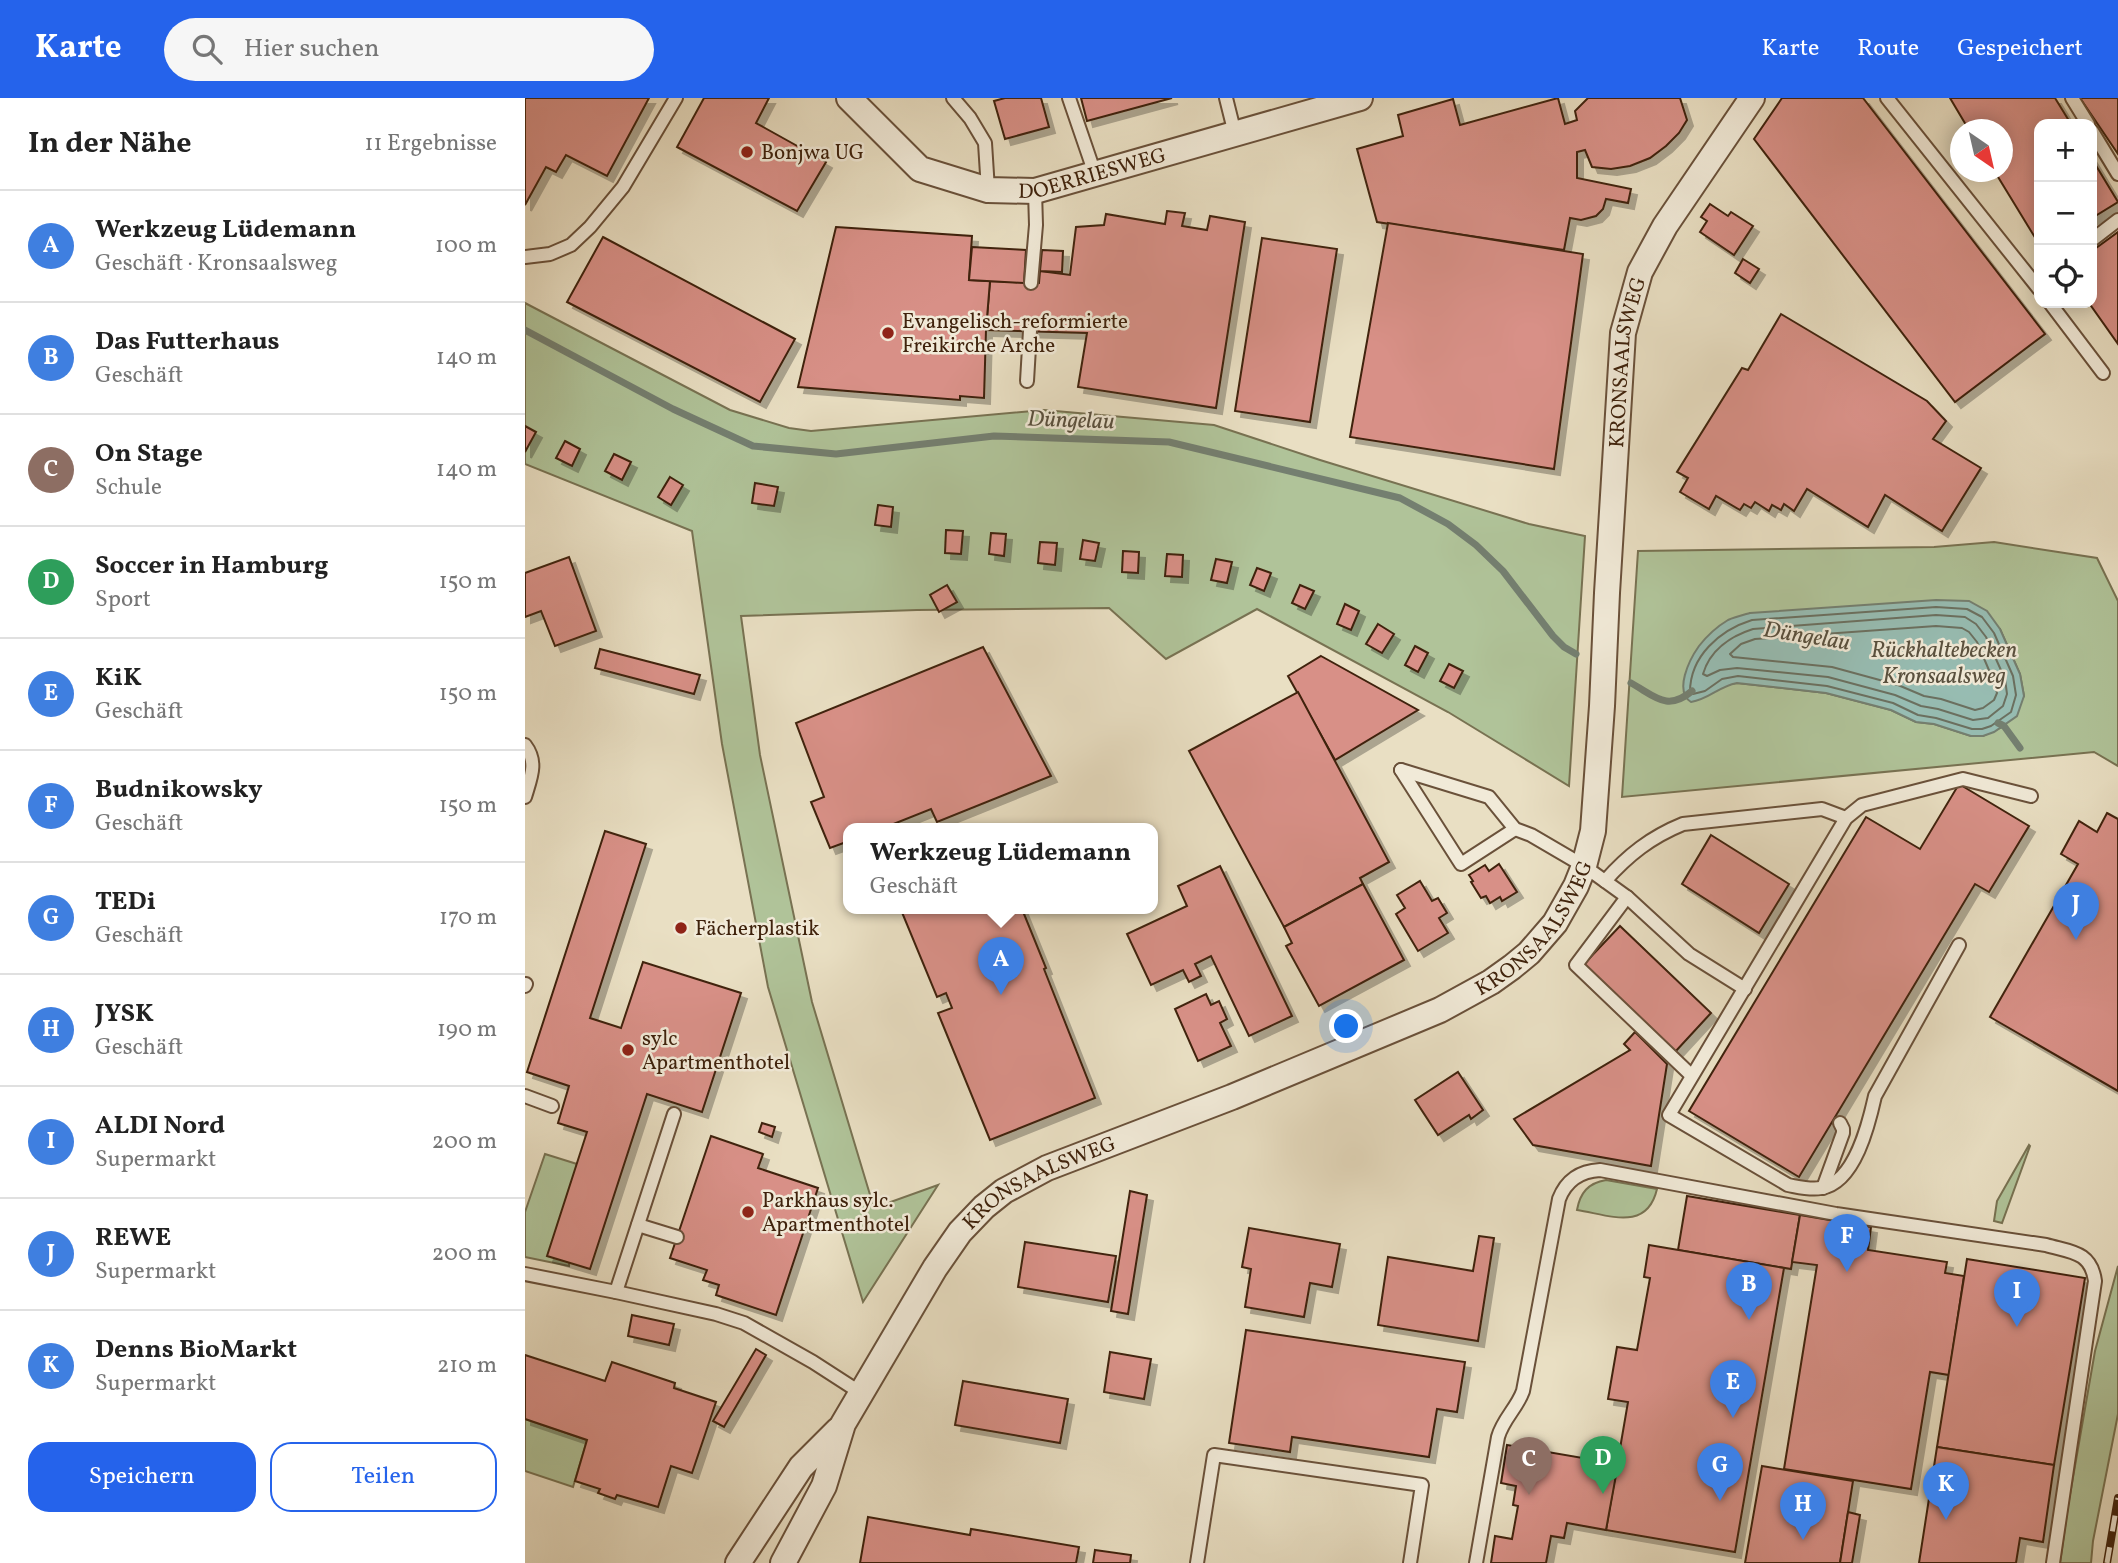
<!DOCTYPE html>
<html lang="de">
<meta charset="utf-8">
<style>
:root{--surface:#fff;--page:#f6f6f6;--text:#222;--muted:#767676;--line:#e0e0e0;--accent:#2563eb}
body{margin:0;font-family:Vollkorn,serif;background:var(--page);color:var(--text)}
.controls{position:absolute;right:21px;top:21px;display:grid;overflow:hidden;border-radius:14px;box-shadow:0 4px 18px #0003}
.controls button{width:63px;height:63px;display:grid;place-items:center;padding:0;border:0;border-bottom:2px solid var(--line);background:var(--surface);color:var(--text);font:35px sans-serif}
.compass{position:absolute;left:1425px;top:21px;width:63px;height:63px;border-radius:50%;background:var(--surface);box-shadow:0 4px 18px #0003;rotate:146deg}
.you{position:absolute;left:822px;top:929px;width:24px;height:24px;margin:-18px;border:5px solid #fff;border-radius:50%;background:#1a73e8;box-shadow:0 0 0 10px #1a73e833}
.badge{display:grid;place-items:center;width:46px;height:46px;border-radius:50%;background:var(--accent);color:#fff;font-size:23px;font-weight:700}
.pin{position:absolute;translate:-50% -58px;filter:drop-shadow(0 2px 4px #0008)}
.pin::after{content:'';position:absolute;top:37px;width:24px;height:21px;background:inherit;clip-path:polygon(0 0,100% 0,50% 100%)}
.popup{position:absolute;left:318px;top:725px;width:315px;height:91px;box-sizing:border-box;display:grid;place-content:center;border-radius:14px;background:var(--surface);filter:drop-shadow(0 2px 5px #0005);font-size:23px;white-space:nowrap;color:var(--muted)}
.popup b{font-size:26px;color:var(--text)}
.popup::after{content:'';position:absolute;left:50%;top:100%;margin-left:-14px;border:14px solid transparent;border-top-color:var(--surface)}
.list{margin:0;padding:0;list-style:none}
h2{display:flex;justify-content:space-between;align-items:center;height:91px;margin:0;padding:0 28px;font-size:30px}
h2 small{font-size:23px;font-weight:400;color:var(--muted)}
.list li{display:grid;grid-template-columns:46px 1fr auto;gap:21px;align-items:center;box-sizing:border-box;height:112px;padding:0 28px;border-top:2px solid var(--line)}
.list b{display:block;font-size:26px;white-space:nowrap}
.list p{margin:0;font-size:23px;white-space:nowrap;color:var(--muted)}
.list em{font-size:23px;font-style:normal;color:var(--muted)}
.actions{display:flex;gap:14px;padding:21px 28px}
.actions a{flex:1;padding:16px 0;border:2px solid var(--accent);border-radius:21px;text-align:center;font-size:24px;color:var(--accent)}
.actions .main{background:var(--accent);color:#fff}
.icon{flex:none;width:38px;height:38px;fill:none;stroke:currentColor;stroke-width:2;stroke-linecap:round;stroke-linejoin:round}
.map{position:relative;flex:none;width:1593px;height:1465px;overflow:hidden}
header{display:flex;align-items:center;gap:42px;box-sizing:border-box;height:98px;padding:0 35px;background:var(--accent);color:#fff}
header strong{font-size:33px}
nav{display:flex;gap:38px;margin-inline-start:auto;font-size:24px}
.search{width:490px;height:63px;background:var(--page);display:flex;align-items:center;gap:18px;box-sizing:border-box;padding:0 24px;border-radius:38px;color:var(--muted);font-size:26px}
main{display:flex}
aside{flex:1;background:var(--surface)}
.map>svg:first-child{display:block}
</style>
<header>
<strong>Karte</strong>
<div class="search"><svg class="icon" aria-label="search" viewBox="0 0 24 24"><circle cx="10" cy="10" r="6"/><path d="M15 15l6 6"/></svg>Hier suchen</div>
<nav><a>Karte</a><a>Route</a><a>Gespeichert</a></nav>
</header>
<main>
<aside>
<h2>In der Nähe<small>11 Ergebnisse</small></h2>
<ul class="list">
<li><span class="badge" style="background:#3f7fe0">A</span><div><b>Werkzeug Lüdemann</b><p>Geschäft · Kronsaalsweg</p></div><em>100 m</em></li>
<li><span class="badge" style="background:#3f7fe0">B</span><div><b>Das Futterhaus</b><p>Geschäft</p></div><em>140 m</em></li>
<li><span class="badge" style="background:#8d6e63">C</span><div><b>On Stage</b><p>Schule</p></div><em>140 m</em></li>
<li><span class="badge" style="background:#2e9e5b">D</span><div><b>Soccer in Hamburg</b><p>Sport</p></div><em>150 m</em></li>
<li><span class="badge" style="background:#3f7fe0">E</span><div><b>KiK</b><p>Geschäft</p></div><em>150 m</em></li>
<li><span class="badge" style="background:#3f7fe0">F</span><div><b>Budnikowsky</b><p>Geschäft</p></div><em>150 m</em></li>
<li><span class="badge" style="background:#3f7fe0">G</span><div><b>TEDi</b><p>Geschäft</p></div><em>170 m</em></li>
<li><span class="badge" style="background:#3f7fe0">H</span><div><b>JYSK</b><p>Geschäft</p></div><em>190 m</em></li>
<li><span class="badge" style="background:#3f7fe0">I</span><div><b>ALDI Nord</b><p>Supermarkt</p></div><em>200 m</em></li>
<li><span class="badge" style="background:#3f7fe0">J</span><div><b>REWE</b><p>Supermarkt</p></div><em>200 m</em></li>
<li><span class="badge" style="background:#3f7fe0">K</span><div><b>Denns BioMarkt</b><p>Supermarkt</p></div><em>210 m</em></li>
</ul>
<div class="actions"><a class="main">Speichern</a><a>Teilen</a></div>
</aside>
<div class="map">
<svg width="1593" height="1465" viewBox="0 0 1593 1465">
<defs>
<filter id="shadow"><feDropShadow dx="6" dy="6" stdDeviation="0" flood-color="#0004"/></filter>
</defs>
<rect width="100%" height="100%" fill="#e9dfc3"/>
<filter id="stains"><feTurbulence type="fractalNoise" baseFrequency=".00286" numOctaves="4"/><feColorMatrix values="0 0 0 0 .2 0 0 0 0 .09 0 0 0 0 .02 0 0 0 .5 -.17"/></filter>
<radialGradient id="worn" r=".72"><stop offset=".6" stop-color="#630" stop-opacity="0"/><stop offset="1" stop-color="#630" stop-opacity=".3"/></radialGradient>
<g fill="#b0c399" stroke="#787252" stroke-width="2" fill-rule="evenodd">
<polygon points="0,205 205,312 264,330 286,333 519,312 689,327 795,362 1004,426 1060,438 1044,688 923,614 732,511 641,561 584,510 392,512 216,518 235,657 287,904 349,1110 413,1087 338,1204 243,889 197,646 167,433 0,366"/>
<path d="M1469 444 1572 460 1593 503V668L1569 654 1097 699 1113 453 1409 449ZM1225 515 1475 531 1495 576 1499 598 1479 628 1458 638H1446L1409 626 1391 624 1366 612 1301 595 1212 585 1200 587 1191 592Z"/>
<polygon points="1504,1047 1505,1048 1477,1125 1469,1123 1472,1103"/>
<polygon points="20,1056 52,1066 44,1168 0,1159 0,1114"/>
<path d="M1081 1082 1132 1091C1122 1134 1084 1117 1052 1112 1055 1095 1063 1085 1081 1082Z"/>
<polygon points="1593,1168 1593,1316 1568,1443 1566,1465 1535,1465 1543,1408 1570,1253"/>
<polygon points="0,1321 62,1342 48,1389 0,1373"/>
</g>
<path fill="#97bdb3" stroke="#747f70" stroke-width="2" d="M1411 502 1444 503 1462 513 1475 531 1495 576 1499 598 1492 618 1469 634 1458 638H1446L1409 626 1391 624 1366 612 1301 595 1212 585C1192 589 1185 601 1166 604 1149 593 1164 562 1174 548 1181 539 1193 528 1203 522 1210 519 1218 517 1225 515Z"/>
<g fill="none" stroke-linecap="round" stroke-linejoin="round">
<g stroke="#6b7060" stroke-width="2">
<path d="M1411 509 1442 511 1457 519 1469 535 1488 578 1491 597 1486 614 1466 628 1457 631H1447L1411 620 1393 617 1368 605 1302 588 1213 578 1197 581 1180 593 1168 596 1165 594C1165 558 1195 532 1227 522Z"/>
<path d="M1411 517 1440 519 1451 526 1461 539 1480 581 1482 596 1478 608 1463 620 1448 622 1413 611 1396 608 1370 597 1303 579 1212 570 1195 572 1182 578 1178 576C1185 552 1206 538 1228 531Z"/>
<polygon points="1411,528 1437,530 1444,534 1452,544 1469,584 1472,595 1469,602 1458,610 1450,612 1416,601 1399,598 1373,587 1307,569 1208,559 1205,556 1216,546 1230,541"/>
</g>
<g stroke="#747f70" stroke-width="7">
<polyline points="0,232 148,311 228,348 311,356 469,338 644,344 875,400 923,426 951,447 978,473 1028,538 1039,549 1051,556"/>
<path d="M1106 585C1130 598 1142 614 1167 593"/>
<polyline points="1473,625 1479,628 1495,650"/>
</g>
</g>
<g fill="#d89087" stroke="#3f220c" stroke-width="2" filter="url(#shadow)">
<polygon points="0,0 124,0 82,78 41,57 31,74 21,69 0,107"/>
<polygon points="179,0 244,0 231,25 301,64 272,113 152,49"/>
<polygon points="480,0 516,0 524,29 480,41 469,3"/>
<polygon points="556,0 647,0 562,23"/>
<polygon points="1033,0 1040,26 1052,22 1050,13 1063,0 1155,0 1162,22 1154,35 1141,48 1125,60 1105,68 1086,71 1067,69 1060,52 1052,54 1052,80 1106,91 1103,105 1081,101 1078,111 1071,118 1056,122 1045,120 1039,152 852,124 832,51 878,38 873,17 928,1 935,27"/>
<polygon points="1257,0 1338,0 1520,236 1430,304 1229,41"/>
<polygon points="1425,0 1530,0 1546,26 1514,26 1514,146 1470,74 1478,74 1478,32 1444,32"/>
<polygon points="1555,0 1593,0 1593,56"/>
<polygon points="1567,61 1593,104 1567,120"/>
<polygon points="1185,106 1203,118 1206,114 1228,128 1209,157 1175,134 1182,123 1176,119"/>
<polygon points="642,113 660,115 657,128 682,132 685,118 720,124 691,310 553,289 562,235 461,232 465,183 514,185 515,173 545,177 551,129 579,127 581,116 640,126"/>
<polygon points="863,125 1058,156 1029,371 825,339"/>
<polygon points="311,129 447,138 444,182 465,183 461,232 459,300 435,298 435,302 273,289"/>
<polygon points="1593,134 1593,246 1564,205 1567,205 1567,153"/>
<polygon points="78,139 270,241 235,304 42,204"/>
<polygon points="737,140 812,151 785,324 710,313"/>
<polygon points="447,149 501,152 499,185 444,182"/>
<polygon points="517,152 538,153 537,174 515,173"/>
<polygon points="1218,161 1234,171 1225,185 1210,175"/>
<polygon points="1256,216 1402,303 1421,323 1408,341 1456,370 1417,433 1360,397 1343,429 1282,391 1269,413 1259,406 1256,412 1247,407 1244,413 1230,404 1226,410 1219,406 1215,412 1191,398 1184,411 1155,394 1163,380 1152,374 1217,270 1223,272"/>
<polygon points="0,328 11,334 0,354"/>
<polygon points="40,343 55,351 47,368 31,360"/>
<polygon points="89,356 106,364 97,382 80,373"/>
<polygon points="145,379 158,387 146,407 133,399"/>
<polygon points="230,385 253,389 249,408 227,405"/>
<polygon points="353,407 368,409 366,429 350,427"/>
<polygon points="421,432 438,433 436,456 420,455"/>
<polygon points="466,435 481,436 479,458 464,456"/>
<polygon points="558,442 574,445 570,463 555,461"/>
<polygon points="515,444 532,445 530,467 513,465"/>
<polygon points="598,453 614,454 613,475 597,474"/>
<polygon points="642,456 658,457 657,479 640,478"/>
<polygon points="44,459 71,533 30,548 16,513 0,519 0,475"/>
<polygon points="691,461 707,464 702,485 686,482"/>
<polygon points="732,470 746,475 739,493 725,487"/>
<polygon points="422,487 432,504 414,514 405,497"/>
<polygon points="775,487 789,493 780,511 767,505"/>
<polygon points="820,506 834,513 826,532 812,526"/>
<polygon points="853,526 869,536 857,555 841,546"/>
<polygon points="890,548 903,555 893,574 880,567"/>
<polygon points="458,549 526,678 412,724 406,711 356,731 324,731 324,743 305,750 286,704 299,699 271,625"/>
<polygon points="75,551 175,577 169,596 70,570"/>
<polygon points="796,558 893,612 810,662 763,578"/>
<polygon points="924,566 938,573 929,590 915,583"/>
<polygon points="773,594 864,764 835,780 838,786 759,829 664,653"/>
<polygon points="1434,686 1504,728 1464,794 1450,786 1274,1079 1164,1013 1341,719 1395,751"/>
<polygon points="1582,715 1593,721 1593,993 1465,919 1553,766 1536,756 1554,723 1572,734"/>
<polygon points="80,733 121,746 65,920 96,930 118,864 216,895 177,1014 122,996 65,1171 22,1158 62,1034 33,1025 44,988 2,974"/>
<polygon points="1186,737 1264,786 1234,835 1157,786"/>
<polygon points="974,766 992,794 977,803 975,799 965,805 961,798 956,800 946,784 948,783 944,777 960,767 964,773"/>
<polygon points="695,768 767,918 724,938 686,858 670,866 676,878 664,884 658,872 626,887 602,836 662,808 653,788"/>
<polygon points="895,783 907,803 913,800 922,815 914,820 923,835 893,853 871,816 880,810 872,797"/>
<polygon points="838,786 879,862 794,908 761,848 767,845 759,829"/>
<polygon points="497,811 521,870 519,871 570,1000 465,1042 413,915 427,910 421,895 412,899 376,812"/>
<polygon points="1095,828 1186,915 1150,954 1058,867"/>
<polygon points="681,896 686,907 694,903 702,921 695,925 706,948 673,963 650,911"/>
<polygon points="1110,934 1142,966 1126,1068 1008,1047 989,1021 1105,952 1099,946"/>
<polygon points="933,974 958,1012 946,1021 944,1017 913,1037 890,1002"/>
<polygon points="237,1025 250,1029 247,1039 234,1034"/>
<polygon points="186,1038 238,1056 233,1070 293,1090 251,1217 191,1197 194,1187 178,1182 182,1172 145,1160"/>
<polygon points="605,1093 622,1097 603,1216 586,1213"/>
<polygon points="1162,1098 1275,1117 1266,1171 1153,1152"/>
<polygon points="1275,1117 1346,1129 1343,1152 1422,1164 1420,1175 1439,1178 1424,1277 1405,1274 1386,1391 1259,1371 1292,1167 1267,1164"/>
<polygon points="724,1130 815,1146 807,1189 785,1185 779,1219 720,1209 726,1171 717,1169"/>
<polygon points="954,1138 969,1140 953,1243 853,1227 863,1159 948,1173"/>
<polygon points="500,1144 591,1158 583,1204 493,1189"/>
<polygon points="1124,1147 1259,1170 1210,1454 1081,1432 1103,1304 1083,1301 1092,1249 1112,1252 1125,1180 1119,1179"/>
<polygon points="1442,1161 1560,1180 1529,1367 1412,1349"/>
<polygon points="107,1217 149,1226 144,1247 103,1238"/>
<polygon points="721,1232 940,1264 932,1314 912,1311 904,1359 767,1339 765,1354 704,1345"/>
<polygon points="231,1251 241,1257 199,1329 188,1323"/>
<polygon points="585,1254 626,1261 619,1301 579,1294"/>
<polygon points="0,1257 80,1283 87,1264 150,1285 149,1290 191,1304 167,1375 146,1368 133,1409 92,1397 90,1401 73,1395 75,1391 50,1383 62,1342 0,1321"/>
<polygon points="438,1283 543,1301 535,1345 430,1327"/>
<polygon points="982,1347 1093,1366 1081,1432 1042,1425 1039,1440 1026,1438 1021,1465 966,1465 970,1438 987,1441 993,1408 988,1407 991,1388 976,1385"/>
<polygon points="1412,1349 1529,1367 1518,1444 1495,1440 1491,1465 1394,1465"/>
<polygon points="1237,1368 1328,1383 1315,1465 1220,1465"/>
<polygon points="1323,1414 1335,1417 1327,1465 1315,1465"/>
<polygon points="343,1419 445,1437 446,1431 554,1449 551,1465 335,1465"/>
<polygon points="570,1452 606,1457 605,1465 568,1465"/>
</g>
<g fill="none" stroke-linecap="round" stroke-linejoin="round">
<defs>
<g id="service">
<polyline points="428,0 445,20 460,45 463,92"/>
<polyline points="544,0 570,76"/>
<polyline points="701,0 710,36"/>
<polyline points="1362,0 1514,191"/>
<polyline points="1547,0 1563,26"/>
<polyline points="1567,33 1593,76"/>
<polyline points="1567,142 1593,122"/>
<polyline points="0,159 25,156 46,147 65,129 98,89 151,0"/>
<polyline points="506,185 511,127 510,93"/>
<polyline points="1525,205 1578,275"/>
<polyline points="502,283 505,233"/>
<path d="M0 647C13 664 6 679 0 699"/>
<polyline points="876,672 964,699 990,731 1006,737 1059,768 1102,799 1164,856 1220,891"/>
<polyline points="876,672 936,766 990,731"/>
<path d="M1080 783C1103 757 1126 739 1158 726L1297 711 1321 720"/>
<polyline points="1102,799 1051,867 1166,977"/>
<path d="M1434 847 1350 998C1344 1025 1330 1085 1296 1090 1285 1092 1274 1089 1263 1087L1144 1017 1321 720 1337 707 1438 681 1506 698"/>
<polyline points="0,888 1,886"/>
<polyline points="0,998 27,1008"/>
<polyline points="1298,1090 1318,1035 1318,1031 1315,1025"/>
<polyline points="113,1127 152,1139"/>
<polyline points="0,1176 91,1194 191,1216 219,1225 288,1264 336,1295"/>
<polyline points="91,1194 149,1016"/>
<polyline points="672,1465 689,1357 897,1387 885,1465"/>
<path d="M951 1465 973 1339C978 1321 992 1310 998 1293L1034 1101C1041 1083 1055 1073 1075 1072L1311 1116 1521 1147C1545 1154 1566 1153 1570 1183L1528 1465"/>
</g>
<g id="minor">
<path id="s1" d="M324 0 395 71 463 92 510 93 835 0"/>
<polyline points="213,1465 276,1369 313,1332"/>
<path id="s2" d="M258 1465 299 1388 318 1326 410 1170 435 1134 459 1109 479 1093 522 1070 707 999 915 912 966 884 987 869 1004 855 1030 825 1051 788 1059 768 1068 733 1077 608 1082 495 1098 235 1115 174 1140 128 1227 0"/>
</g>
</defs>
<use href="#service" stroke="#6a513a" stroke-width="16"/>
<use href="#minor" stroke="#6a513a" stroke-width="28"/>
<use href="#service" stroke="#f1ead8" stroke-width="12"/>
<use href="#minor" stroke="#f1ead8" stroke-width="24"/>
<defs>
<polyline id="rail" points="1582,1465 1593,1400"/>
</defs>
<use href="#rail" stroke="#3f220c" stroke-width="8"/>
<use href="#rail" stroke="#f1ead8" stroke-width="5" stroke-dasharray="16" stroke-linecap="butt"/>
</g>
<g fill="#8f2418" stroke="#f1ead8" stroke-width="2.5">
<circle cx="222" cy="54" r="7"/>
<circle cx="363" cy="235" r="7"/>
<circle cx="156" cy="830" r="7"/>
<circle cx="103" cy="952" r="7"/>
<circle cx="223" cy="1114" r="7"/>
</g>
<g text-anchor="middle" stroke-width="5" stroke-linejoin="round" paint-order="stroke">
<g font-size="21" fill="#3f220c" stroke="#f1ead8" text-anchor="start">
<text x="236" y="61">Bonjwa UG</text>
<text x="377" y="230">Evangelisch-reformierte<tspan x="377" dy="24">Freikirche Arche</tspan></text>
<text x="170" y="837">Fächerplastik</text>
<text x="117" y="947">sylc<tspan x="117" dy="24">Apartmenthotel</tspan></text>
<text x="237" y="1109">Parkhaus sylc.<tspan x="237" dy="24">Apartmenthotel</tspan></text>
</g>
<g font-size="21" fill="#3f220c" stroke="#f1ead8">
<text dy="7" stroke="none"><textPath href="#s1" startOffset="278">DOERRIESWEG</textPath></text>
<text dy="7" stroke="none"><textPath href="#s2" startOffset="1626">KRONSAALSWEG</textPath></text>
<text dy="7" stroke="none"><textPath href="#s2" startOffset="1038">KRONSAALSWEG</textPath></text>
<text dy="7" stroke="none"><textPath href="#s2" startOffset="472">KRONSAALSWEG</textPath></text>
</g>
<g font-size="23" font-style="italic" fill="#59503e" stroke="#f1ead8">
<text transform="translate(546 321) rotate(2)" y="8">Düngelau</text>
<text transform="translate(1282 537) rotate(9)" y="8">Düngelau</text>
<text x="1419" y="559">Rückhaltebecken<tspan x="1419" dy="26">Kronsaalsweg</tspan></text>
</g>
</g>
<rect width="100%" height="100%" filter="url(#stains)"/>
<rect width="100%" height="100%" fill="url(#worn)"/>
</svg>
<div class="controls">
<button>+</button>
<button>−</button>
<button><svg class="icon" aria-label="locate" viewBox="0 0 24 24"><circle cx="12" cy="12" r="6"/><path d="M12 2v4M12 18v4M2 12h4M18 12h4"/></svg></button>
</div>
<svg class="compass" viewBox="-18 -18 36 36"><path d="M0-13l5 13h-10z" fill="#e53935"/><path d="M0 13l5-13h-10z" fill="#767676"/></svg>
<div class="you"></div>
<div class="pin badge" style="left:476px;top:897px;background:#3f7fe0">A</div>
<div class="popup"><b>Werkzeug Lüdemann</b>Geschäft</div>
<div class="pin badge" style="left:1224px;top:1222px;background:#3f7fe0">B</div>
<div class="pin badge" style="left:1004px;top:1397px;background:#8d6e63">C</div>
<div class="pin badge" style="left:1078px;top:1396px;background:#2e9e5b">D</div>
<div class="pin badge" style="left:1208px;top:1320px;background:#3f7fe0">E</div>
<div class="pin badge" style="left:1322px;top:1174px;background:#3f7fe0">F</div>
<div class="pin badge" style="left:1195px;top:1403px;background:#3f7fe0">G</div>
<div class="pin badge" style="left:1278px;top:1442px;background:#3f7fe0">H</div>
<div class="pin badge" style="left:1492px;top:1229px;background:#3f7fe0">I</div>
<div class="pin badge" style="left:1551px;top:842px;background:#3f7fe0">J</div>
<div class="pin badge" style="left:1421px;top:1422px;background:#3f7fe0">K</div>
</div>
</main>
